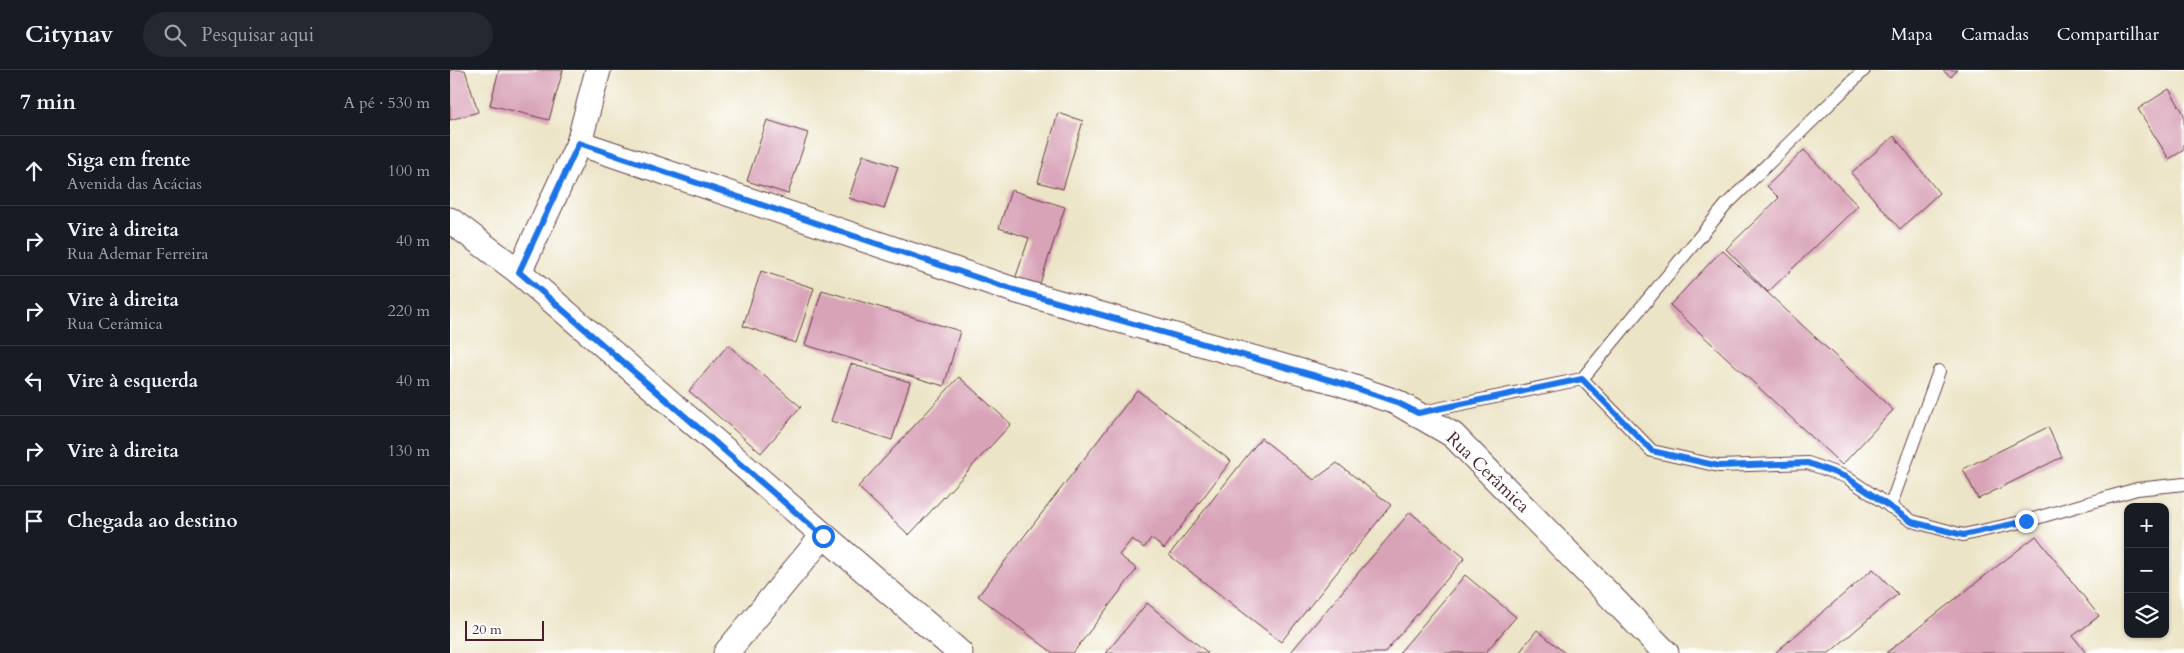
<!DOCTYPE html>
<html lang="pt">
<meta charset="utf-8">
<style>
:root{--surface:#171b24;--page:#242831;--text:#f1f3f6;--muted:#9ea1a6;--line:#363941}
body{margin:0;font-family:Cardo,serif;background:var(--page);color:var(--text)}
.controls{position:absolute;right:15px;bottom:15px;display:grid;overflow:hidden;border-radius:10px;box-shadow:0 1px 4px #0004}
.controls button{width:45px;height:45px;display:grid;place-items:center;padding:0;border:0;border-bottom:1px solid var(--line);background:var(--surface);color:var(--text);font:25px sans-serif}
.scale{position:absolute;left:15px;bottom:12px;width:79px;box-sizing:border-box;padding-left:5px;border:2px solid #4a1f2b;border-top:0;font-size:14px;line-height:18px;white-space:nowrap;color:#4a1f2b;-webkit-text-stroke:4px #fff;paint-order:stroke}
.stop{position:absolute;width:15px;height:15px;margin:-11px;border:4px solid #1a73e8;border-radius:50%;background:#fff}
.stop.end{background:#1a73e8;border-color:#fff;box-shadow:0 1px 5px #0008}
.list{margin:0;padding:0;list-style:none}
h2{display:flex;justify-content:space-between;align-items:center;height:65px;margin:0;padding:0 20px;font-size:21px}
h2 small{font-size:16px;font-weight:400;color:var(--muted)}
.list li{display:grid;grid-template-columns:32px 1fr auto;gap:15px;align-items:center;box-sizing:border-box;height:70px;padding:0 20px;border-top:1px solid var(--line)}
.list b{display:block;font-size:19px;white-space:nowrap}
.list p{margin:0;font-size:16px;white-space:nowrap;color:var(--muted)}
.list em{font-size:16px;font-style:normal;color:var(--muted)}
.icon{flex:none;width:28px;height:28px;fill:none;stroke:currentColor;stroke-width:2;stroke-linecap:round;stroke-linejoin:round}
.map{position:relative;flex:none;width:1734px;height:583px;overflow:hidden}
header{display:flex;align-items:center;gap:30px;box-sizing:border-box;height:70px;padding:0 25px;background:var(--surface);border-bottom:1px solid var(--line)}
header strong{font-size:24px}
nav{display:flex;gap:28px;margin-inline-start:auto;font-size:18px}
.search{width:350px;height:45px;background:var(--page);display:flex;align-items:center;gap:12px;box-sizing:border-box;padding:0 18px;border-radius:28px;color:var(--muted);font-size:19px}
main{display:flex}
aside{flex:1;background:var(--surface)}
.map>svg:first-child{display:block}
</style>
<header>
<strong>Citynav</strong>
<div class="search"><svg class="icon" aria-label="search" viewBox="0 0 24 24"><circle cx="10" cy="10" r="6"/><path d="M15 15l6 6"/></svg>Pesquisar aqui</div>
<nav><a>Mapa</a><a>Camadas</a><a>Compartilhar</a></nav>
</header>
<main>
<aside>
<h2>7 min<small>A pé · 530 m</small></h2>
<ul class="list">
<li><svg class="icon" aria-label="ahead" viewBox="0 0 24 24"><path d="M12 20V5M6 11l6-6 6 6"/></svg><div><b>Siga em frente</b><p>Avenida das Acácias</p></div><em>100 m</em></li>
<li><svg class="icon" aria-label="right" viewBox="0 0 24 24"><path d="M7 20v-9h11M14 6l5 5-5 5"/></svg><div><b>Vire à direita</b><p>Rua Ademar Ferreira</p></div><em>40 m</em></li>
<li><svg class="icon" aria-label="right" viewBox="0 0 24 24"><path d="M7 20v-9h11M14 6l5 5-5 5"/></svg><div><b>Vire à direita</b><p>Rua Cerâmica</p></div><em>220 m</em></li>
<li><svg class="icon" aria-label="left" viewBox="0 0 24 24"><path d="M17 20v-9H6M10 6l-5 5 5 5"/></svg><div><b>Vire à esquerda</b></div><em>40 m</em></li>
<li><svg class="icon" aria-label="right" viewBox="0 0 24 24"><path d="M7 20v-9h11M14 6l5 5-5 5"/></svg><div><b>Vire à direita</b></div><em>130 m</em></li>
<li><svg class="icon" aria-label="arrive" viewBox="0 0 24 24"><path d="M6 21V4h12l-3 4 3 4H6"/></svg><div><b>Chegada ao destino</b></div></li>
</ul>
</aside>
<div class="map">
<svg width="1734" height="583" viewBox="0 0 1734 583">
<rect width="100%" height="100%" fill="#fff"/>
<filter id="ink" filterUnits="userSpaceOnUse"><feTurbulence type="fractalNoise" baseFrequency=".02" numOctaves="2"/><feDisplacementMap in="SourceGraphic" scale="10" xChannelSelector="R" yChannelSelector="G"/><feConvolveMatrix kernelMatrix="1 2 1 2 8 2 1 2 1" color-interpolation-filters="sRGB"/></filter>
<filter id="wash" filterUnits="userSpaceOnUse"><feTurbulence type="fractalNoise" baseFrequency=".0096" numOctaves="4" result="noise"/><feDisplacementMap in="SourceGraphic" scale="20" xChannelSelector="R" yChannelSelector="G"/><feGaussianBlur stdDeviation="1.12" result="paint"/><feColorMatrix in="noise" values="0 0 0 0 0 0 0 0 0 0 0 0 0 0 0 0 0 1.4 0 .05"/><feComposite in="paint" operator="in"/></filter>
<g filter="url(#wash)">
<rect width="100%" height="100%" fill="#ece4c6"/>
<g id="blocks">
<g fill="#d8a2b7">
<polygon points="0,0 15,0 28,42 0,50"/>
<polygon points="49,0 113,0 99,50 40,35"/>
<polygon points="1492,0 1507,0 1501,7"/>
<polygon points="1719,19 1734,44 1734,80 1719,89 1688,39"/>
<polygon points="608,43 633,51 613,119 588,112"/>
<polygon points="317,50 358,63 338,124 297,111"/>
<polygon points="1444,66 1489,123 1450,159 1401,103"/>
<polygon points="1354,80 1408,136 1318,222 1276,179 1329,128 1317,116"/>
<polygon points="413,85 448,97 434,139 399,128"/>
<polygon points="561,120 615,137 588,220 564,212 579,168 549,158"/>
<polygon points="1272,180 1443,340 1392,395 1220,235"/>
<polygon points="311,201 364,218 346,273 293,256"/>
<polygon points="372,220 510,261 494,316 355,275"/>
<polygon points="278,275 351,337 311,383 239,321"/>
<polygon points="401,294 460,312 442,370 381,351"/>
<polygon points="509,307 561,354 459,465 408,417"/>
<polygon points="687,320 781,391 714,479 701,468 694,478 682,469 669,485 687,499 623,583 603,583 528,526"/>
<polygon points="1598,357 1612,387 1528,429 1513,399"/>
<polygon points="811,368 864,410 887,393 941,435 831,572 719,485"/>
<polygon points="960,442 1015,488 934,583 840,583"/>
<polygon points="1586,466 1649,546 1623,566 1636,583 1436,583"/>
<polygon points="1423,499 1448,524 1379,583 1325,583"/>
<polygon points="1015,505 1066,547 1035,583 949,583"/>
<polygon points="697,533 758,583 656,583"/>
<polygon points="1087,560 1115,583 1069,583"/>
</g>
</g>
</g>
<g filter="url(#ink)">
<use href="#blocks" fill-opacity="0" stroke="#623d42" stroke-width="1"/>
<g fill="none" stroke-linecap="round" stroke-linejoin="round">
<defs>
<g id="lane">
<polyline points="1132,309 1202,381 1269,396 1358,393 1396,407 1462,451 1513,465 1576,451 1687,419 1734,414"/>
<polyline points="968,343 1132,309 1276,135 1414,0"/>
<polyline points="1440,437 1489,301"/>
</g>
<g id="street">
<polyline points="129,73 564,220 887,312 946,332 1003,365 1216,583"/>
<polyline points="0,150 69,202 510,583"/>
<polyline points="69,202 129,73 148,0"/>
<polyline points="276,583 373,466"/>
</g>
</defs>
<use href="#lane" stroke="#623d42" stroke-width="14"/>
<use href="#street" stroke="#623d42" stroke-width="27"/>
<use href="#lane" stroke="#fff" stroke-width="12"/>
<use href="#street" stroke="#fff" stroke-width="25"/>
</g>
</g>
<g fill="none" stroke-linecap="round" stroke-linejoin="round" filter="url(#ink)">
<polyline stroke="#1a73e8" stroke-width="6" points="373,466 69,202 129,73 564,220 887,312 946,332 968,343 1132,309 1202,381 1269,396 1358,393 1396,407 1462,452 1513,465 1576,451"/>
</g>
<g text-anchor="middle" stroke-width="5" stroke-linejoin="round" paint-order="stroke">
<g font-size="18" fill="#4a1f2b" stroke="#fff">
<text transform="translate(1038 402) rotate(44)" y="6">Rua Cerâmica</text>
</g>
</g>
</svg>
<div class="controls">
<button>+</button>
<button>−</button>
<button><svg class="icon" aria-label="layers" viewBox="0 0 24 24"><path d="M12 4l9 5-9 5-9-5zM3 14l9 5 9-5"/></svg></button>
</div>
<div class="scale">20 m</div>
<div class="stop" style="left:373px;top:466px"></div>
<div class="stop end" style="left:1576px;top:451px"></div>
</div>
</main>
